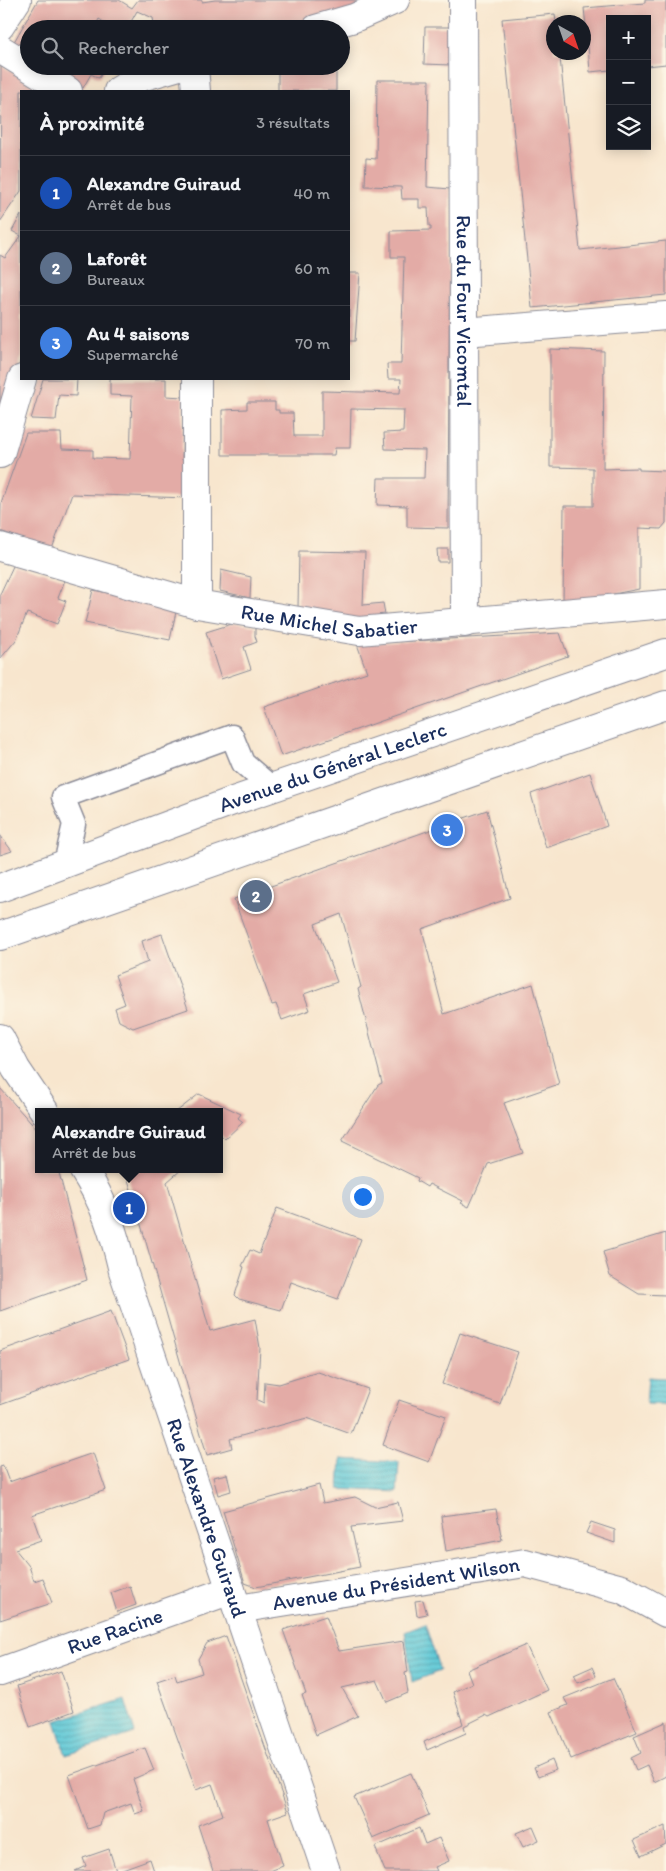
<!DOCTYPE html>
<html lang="fr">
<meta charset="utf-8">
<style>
:root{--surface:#171b24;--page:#20242c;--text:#f1f3f6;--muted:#9ea1a6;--line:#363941;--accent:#1f6fb2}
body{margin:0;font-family:Itim,sans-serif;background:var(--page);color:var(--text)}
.controls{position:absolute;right:15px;top:15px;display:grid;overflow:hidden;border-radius:0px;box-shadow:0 2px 12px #0003}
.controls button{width:45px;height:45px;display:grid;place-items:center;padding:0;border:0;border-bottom:1px solid var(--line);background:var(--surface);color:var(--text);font:25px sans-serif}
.compass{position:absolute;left:546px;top:15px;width:45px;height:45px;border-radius:50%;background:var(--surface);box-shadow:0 2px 12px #0003;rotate:140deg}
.you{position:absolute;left:362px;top:1196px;width:18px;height:18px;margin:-12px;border:4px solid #fff;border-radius:50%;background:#1a73e8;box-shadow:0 0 0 8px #1a73e833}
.badge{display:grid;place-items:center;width:32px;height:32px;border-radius:50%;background:var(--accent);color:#fff;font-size:16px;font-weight:700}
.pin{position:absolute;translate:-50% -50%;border:2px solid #fff;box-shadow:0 1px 5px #0006}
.popup{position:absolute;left:35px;top:1108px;width:188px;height:65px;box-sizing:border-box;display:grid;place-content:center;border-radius:0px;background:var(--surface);filter:drop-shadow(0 1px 4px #0005);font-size:16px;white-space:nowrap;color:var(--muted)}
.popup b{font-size:19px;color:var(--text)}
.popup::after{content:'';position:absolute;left:50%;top:100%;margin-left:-10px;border:10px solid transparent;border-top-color:var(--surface)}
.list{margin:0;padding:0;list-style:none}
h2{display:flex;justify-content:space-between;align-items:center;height:65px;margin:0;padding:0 20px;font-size:21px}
h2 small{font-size:16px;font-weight:400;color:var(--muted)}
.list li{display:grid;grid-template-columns:32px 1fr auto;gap:15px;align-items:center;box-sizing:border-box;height:75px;padding:0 20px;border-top:1px solid var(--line)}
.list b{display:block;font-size:19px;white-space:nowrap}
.list p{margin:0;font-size:16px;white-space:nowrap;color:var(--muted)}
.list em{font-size:16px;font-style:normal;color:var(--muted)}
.icon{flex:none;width:28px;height:28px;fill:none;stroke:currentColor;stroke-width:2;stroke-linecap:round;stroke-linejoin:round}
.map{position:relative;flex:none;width:666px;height:1871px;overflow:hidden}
.search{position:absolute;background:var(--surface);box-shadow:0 2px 12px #0003;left:20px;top:20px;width:330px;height:55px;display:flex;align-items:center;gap:12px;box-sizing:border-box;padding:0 18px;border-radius:28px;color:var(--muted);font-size:19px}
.panel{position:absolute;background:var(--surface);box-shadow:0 2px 12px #0003;left:20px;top:90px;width:330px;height:290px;border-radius:0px}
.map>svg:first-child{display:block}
</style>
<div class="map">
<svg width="666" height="1871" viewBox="0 0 666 1871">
<defs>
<pattern id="water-rules" width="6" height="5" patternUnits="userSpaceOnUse" patternTransform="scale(1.25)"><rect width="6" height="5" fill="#5ec9d7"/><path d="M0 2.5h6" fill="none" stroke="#4da4b2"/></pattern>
</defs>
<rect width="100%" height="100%" fill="#fcf5e5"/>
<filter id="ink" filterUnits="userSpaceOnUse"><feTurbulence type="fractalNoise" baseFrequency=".02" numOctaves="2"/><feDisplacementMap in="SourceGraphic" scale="10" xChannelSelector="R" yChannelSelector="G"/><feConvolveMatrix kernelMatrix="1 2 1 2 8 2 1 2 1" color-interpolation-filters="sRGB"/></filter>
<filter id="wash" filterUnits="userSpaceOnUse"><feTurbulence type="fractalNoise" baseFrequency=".0096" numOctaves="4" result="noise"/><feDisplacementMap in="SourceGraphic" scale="20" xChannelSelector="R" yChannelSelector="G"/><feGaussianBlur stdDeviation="1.12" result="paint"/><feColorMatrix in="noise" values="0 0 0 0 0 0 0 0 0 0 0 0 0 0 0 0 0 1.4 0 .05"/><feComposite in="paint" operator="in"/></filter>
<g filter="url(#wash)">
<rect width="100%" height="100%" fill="#f8e6ce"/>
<g fill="url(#water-rules)" stroke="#3c7c9a">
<polygon points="648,1377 666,1378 666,1405 646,1404"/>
<polygon points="341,1459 399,1462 397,1492 339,1489"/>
<polygon points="425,1624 440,1671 412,1682 405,1632"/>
<polygon points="125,1699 135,1733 66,1755 55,1721"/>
</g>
<g id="blocks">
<g fill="#e3aba6">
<polygon points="38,0 119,0 132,8 138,0 202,0 202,2 215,0 357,0 358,9 276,29 155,29 153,18 137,11 128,27 131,29 100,29 104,22 99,19 94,29 29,29 29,57 11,47"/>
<polygon points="645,0 666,0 666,64 647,66 647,19 610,19 610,70 590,72 588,45 584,45 584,37 587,36 584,8 645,3"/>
<polygon points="555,14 556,22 554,22 554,52 565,52 560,58 580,250 666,241 666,295 532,308 502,19"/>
<polygon points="425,27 452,27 451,65 424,64"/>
<polygon points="1,65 42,91 21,91 21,191 0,222"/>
<polygon points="45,66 106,66 99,78 91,74 83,88"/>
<rect x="278" y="66" width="58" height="25"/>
<polygon points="377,80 429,80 427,187 450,189 448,528 407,527 407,506 377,505 378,478 424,478 425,450 385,449 384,433 403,432 404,410 351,409 350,448 335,448 334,455 222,455 222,410 247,409 247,402 275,402 275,410 279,410 279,413 293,413 294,436 322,436 322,391 400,393 401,379 388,379 387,364 401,364 404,257 391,257 391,231 431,230 431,226 429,226 428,208 419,208 419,199 402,199 401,187 365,186 366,158 376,159"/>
<polygon points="21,215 21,358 8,415 0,434 0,255 5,258 21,236 12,231"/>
<polygon points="349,273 360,273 355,341 349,341"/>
<polygon points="550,349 604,351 603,469 639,468 639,470 666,471 666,523 661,529 639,528 639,589 563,604 564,506 593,506 593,468 550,467"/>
<polygon points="43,379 77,379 76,396 59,395 56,420 31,419"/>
<polygon points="110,379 166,379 166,396 183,397 182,460 187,460 187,498 72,494 52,549 0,531 1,503 26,433 61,433 62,449 93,450 93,458 130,459 132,396 110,395"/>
<polygon points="437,549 448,549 448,562 438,562"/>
<polygon points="299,551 365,552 363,605 383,603 386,620 362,621 298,608"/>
<polygon points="14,564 65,580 58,598 66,601 57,624 27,613 16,640 0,659 0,594"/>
<polygon points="221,570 251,577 250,598 220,591"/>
<polygon points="93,590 177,607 170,640 85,623"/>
<polygon points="235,623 255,626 255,636 257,642 244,647 251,669 221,679 206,632"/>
<polygon points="560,633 568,656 281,756 264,707 367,672 357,644"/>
<polygon points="590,773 607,826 546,848 531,794"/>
<polygon points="487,810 510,898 422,929 444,1014 533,984 559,1084 504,1103 523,1153 488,1164 469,1207 461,1203 463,1201 429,1184 427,1187 417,1181 418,1178 342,1141 378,1085 382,1083 358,989 361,987 341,914 315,924 337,982 304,994 310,1010 282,1020 276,1004 272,1005 234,899"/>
<polygon points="0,835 12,851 0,855"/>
<polygon points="162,934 188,1009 133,1028 119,1021 115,1008 125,1004 115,975 148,962 142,941"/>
<polygon points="0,1088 39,1132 39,1169 58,1169 87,1280 0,1311"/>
<polygon points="199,1094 241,1114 238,1118 243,1122 225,1139 221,1135 219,1136 219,1112 176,1112"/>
<polygon points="125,1169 182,1169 167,1182 210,1331 255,1319 260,1348 257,1400 264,1403 265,1382 279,1384 318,1372 368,1389 351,1434 307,1418 230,1439 232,1448 207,1455"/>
<polygon points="277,1208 361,1239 338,1299 291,1282 281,1310 239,1299 235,1295 244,1267 242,1266 250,1250 259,1254"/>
<polygon points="666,1233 666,1295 639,1294 610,1276 603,1252"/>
<polygon points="111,1311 129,1359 0,1405 0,1351"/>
<polygon points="460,1333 518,1352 500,1404 442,1384"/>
<polygon points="399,1400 446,1416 429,1462 383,1445"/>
<polygon points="93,1453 106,1490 32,1515 41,1540 15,1549 29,1566 34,1581 43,1578 52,1603 0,1620 0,1467 3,1466 9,1482"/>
<polygon points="227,1474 231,1491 218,1495 213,1477"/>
<polygon points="319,1485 323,1503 355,1497 375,1507 398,1502 403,1521 351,1527 360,1567 256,1587 245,1583 223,1511"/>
<polygon points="496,1509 502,1540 446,1551 441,1516"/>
<polygon points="591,1522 615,1530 615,1543 586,1533"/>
<polygon points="130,1586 136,1605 117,1612 111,1593"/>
<polygon points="423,1600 427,1614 417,1616 415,1601"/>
<polygon points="326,1616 339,1651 404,1641 408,1672 405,1673 408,1693 387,1702 377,1680 342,1688 358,1716 316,1735 302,1695 306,1694 283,1630"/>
<polygon points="226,1636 288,1812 268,1819 283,1866 270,1871 213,1871 198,1825 223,1815 212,1784 196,1790 157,1681 175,1675 177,1681 202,1673 198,1659 207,1643"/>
<polygon points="526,1645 547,1690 489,1717 486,1715 464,1726 466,1733 427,1750 424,1742 463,1724 453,1692 472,1683 467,1670"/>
<polygon points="592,1667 596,1676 578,1683 574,1675"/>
<polygon points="61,1671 74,1711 30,1727 17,1686"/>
<polygon points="613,1678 637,1732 571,1759 551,1712 568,1705 564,1698"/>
<polygon points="666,1722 666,1776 654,1782 647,1765 636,1770 631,1758 641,1753 634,1736"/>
<polygon points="145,1748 154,1770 133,1779 144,1811 135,1814 131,1803 103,1813 100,1825 88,1829 69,1775"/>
<polygon points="552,1760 556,1770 538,1777 534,1768"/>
<polygon points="411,1773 429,1815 373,1839 354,1797"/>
<polygon points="533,1826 539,1840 523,1847 516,1833"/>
<polygon points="665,1826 666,1844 641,1856 634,1840"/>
<polygon points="419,1828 425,1844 439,1838 449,1861 435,1867 437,1871 385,1871 375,1847"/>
<polygon points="109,1849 116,1871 75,1871 86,1866 83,1858"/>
<polygon points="150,1859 154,1871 117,1871"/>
</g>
</g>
</g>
<g filter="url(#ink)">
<use href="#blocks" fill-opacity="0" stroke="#8a8a96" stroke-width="1"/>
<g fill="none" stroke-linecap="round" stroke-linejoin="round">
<defs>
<polyline id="service" points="65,864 74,824 63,797 232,736 243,763 272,788"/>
<g id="minor">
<path id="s1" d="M463 0 465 623"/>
<polyline points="0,26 17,0"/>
<polyline points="316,29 354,18 395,0"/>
<polyline points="0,49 68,91"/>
<polyline points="194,66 196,91"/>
<polyline points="118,91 141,77 179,66"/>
<polyline points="464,332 666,316"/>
<polyline points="0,454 22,379"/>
<path id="s2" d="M0 547 197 604 359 631 666 604"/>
<polyline points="197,604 197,379"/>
<polyline points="0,1038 16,1069 45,1112"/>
<path id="s3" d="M83 1169C105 1203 114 1233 123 1271L326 1871"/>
<path id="s4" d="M238 1609 525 1563 622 1589 666 1613"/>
<path id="s5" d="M0 1672 231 1590"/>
</g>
<g id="secondary">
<path id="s6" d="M0 888 233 801 666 653"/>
<polyline points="0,936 666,705"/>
</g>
</defs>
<use href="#service" stroke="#8a8a96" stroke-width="25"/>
<use href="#minor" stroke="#8a8a96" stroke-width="30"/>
<use href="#secondary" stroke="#8a8a96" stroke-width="30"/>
<use href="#service" stroke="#fff" stroke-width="22"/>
<use href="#minor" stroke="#fff" stroke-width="28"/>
<use href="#secondary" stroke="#fff" stroke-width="28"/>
</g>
</g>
<g text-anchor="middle" stroke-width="4.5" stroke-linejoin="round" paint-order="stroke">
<g font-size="21" fill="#1b2f5e" stroke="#fcf5e5">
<text dy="7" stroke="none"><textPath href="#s1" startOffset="311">Rue du Four Vicomtal</textPath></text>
<text dy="7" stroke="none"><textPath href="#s2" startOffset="339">Rue Michel Sabatier</textPath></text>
<text dy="7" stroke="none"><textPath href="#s6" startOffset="354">Avenue du Général Leclerc</textPath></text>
<text dy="7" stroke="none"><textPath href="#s3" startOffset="371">Rue Alexandre Guiraud</textPath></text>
<text dy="7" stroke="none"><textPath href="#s4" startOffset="160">Avenue du Président Wilson</textPath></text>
<text dy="7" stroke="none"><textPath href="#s5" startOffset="122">Rue Racine</textPath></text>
</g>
</g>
</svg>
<div class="controls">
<button>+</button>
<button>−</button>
<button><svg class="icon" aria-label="layers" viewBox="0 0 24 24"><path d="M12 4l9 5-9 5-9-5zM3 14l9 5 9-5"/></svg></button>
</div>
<svg class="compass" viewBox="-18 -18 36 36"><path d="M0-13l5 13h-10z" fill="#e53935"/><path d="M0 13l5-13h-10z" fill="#9ea1a6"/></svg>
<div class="you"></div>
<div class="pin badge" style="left:129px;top:1208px;background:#1a4fb4">1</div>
<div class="popup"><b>Alexandre Guiraud</b>Arrêt de bus</div>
<div class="pin badge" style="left:256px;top:896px;background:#5c6f8a">2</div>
<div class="pin badge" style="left:447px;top:830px;background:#3f7fe0">3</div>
<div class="search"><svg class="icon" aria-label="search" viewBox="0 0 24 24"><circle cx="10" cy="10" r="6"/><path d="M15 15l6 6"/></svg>Rechercher</div>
<section class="panel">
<h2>À proximité<small>3 résultats</small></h2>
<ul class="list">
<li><span class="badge" style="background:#1a4fb4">1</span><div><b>Alexandre Guiraud</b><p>Arrêt de bus</p></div><em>40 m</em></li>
<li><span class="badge" style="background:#5c6f8a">2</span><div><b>Laforêt</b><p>Bureaux</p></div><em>60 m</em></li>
<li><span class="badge" style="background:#3f7fe0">3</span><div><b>Au 4 saisons</b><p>Supermarché</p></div><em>70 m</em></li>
</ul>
</section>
</div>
